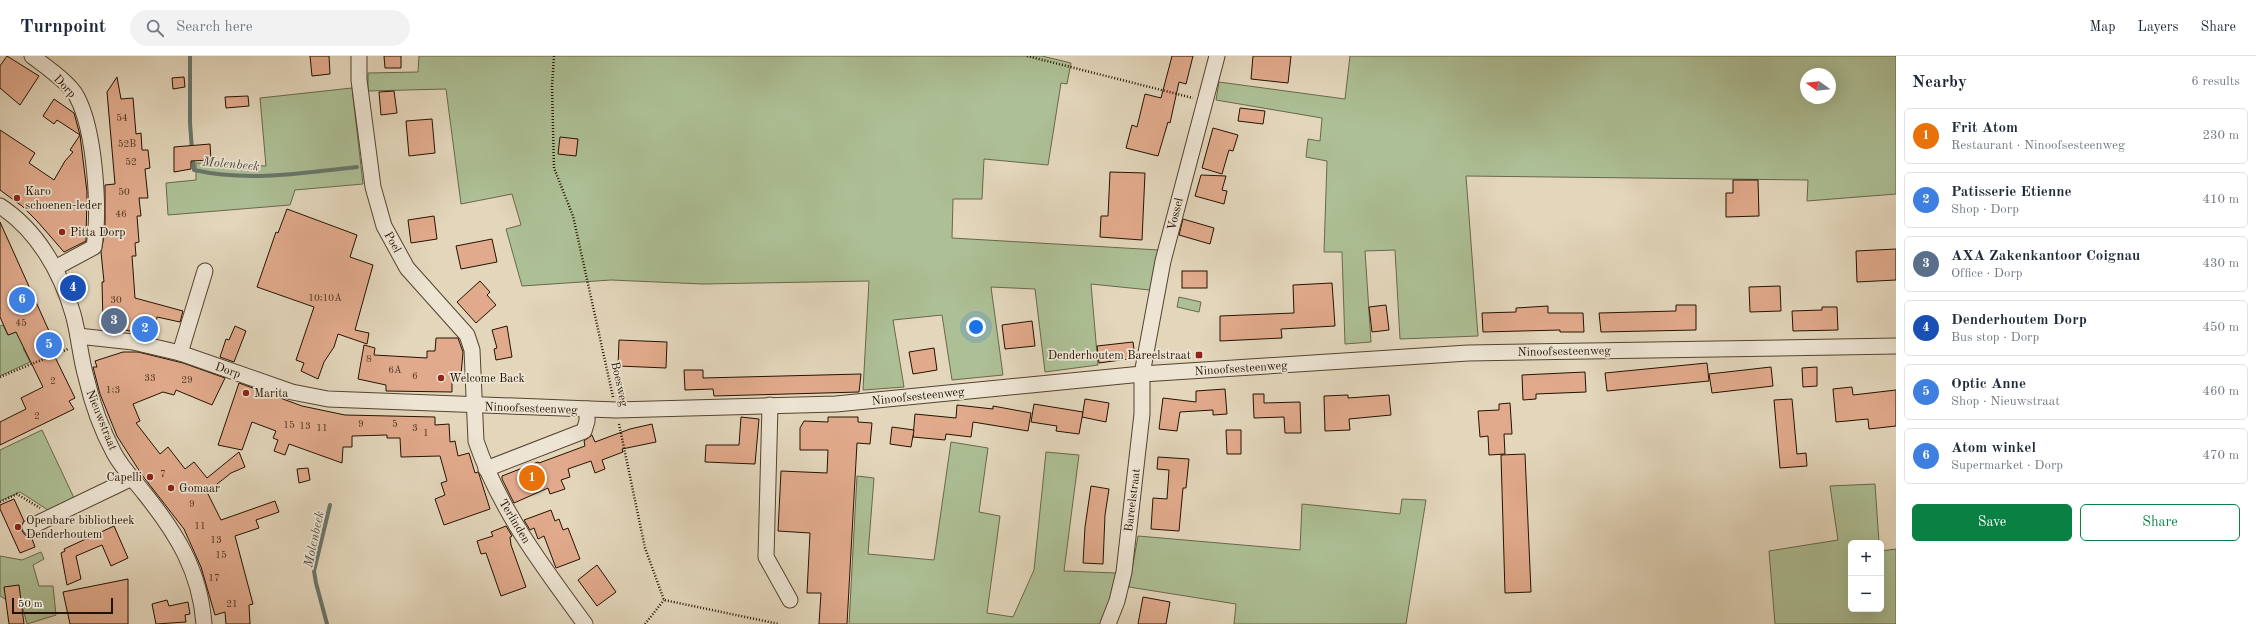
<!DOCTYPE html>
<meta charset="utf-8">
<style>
:root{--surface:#fff;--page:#f2f2f3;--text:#1f2937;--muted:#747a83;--line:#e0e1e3;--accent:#0b8043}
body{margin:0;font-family:"Old Standard TT",serif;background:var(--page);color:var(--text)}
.controls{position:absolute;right:12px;bottom:12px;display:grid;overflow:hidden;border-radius:6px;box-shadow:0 4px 16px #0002}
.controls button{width:36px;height:36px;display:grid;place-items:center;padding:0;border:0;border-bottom:1px solid var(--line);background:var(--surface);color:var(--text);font:20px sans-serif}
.compass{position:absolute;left:1800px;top:12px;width:36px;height:36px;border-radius:50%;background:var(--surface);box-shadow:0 4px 16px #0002;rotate:285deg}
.scale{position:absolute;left:12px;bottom:10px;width:101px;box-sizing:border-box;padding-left:4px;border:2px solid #241200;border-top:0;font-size:11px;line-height:14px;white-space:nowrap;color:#241200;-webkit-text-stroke:3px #ede4d3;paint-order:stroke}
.you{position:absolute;left:976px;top:271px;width:14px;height:14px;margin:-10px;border:3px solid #fff;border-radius:50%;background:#1a73e8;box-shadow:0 0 0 6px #1a73e833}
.badge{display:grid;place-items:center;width:26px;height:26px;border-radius:50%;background:var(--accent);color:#fff;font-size:13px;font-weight:700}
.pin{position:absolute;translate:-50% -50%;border:2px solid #fff;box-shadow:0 1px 4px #0006}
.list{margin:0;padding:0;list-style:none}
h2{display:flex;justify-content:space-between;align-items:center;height:52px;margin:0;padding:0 16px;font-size:17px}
h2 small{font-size:13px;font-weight:400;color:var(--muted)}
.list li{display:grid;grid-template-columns:26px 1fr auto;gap:12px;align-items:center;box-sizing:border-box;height:56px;margin:0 8px 8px;padding:0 8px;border:1px solid var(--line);border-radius:6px}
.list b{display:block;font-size:15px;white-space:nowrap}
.list p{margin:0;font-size:13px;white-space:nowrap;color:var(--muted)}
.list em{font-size:13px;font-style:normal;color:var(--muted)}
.actions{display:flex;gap:8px;padding:12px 16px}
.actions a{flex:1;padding:9px 0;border:1px solid var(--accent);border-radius:6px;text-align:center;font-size:14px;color:var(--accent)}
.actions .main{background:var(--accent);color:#fff}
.icon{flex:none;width:22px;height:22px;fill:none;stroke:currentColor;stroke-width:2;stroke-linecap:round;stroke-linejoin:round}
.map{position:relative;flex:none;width:1896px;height:568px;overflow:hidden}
header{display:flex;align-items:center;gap:24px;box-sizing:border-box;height:56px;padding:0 20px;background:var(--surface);border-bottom:1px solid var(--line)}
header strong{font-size:19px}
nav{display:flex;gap:22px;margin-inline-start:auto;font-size:14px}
.search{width:280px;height:36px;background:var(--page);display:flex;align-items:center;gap:10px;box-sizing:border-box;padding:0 14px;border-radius:22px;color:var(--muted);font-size:15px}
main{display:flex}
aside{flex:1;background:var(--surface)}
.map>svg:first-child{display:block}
</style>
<header>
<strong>Turnpoint</strong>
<div class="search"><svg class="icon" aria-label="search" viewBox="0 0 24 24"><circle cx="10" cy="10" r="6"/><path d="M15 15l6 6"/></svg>Search here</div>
<nav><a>Map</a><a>Layers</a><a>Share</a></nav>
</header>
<main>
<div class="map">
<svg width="1896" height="568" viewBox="0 0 1896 568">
<rect width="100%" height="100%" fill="#e3d6bb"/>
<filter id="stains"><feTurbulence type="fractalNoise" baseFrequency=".005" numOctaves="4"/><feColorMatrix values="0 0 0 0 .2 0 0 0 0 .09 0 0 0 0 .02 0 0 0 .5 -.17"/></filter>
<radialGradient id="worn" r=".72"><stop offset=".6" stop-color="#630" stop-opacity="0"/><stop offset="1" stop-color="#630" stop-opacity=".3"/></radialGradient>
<g fill="#adbf95" stroke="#68684a" fill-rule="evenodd">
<polygon points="419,0 1042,0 1071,7 1067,28 1061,27 1048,109 984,103 982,143 953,143 952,182 1159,194 1150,234 1091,228 1098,309 1045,316 1035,233 991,231 1003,319 952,324 942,259 893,264 904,331 863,334 869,225 703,228 611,224 522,230 506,173 521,169 512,138 461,148 446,33 368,35 368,17 418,16"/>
<path d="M1350 0H1896V138L1807 145 1808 124 1466 120 1478 280 1400 283 1395 194 1365 195 1371 286 1345 288 1342 196H1324L1327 105 1306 101 1308 83 1320 85 1322 62 1216 44 1219 26 1345 43ZM1806 18H1830V42H1806Z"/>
<polygon points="352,32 363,128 295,134 290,149 168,159 166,127 196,124 196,107 266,110 260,42"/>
<polygon points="1179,241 1201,246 1199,256 1177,251"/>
<polygon points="3,269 8,279 18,275 29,289 23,292 30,306 0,320 0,270"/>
<polygon points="42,374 75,444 51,456 20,436 0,445 0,394"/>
<polygon points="951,386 988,392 979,456 1000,460 987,557 1013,561 1034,514 1046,396 1079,399 1064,515 1116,517 1103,568 849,568 857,420 874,422 868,498 934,504"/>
<polygon points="1875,428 1879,487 1851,487 1851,553 1881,553 1881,495 1896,493 1896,568 1775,568 1769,495 1838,484 1830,430"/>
<polygon points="1402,443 1426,444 1406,568 1234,568 1236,548 1129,531 1138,480 1300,494 1302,448 1400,458"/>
<polygon points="41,496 44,503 33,509 39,530 53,530 56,559 27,568 23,553 0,540 0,500 22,504"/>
</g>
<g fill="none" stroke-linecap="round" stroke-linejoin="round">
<g stroke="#68766b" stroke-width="4">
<polyline points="190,0 190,67 192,94"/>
<path d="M193 101 194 114C248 126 303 117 357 111"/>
<polyline points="327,568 316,527 314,515 330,449"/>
</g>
</g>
<g fill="#e1aa8c" stroke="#241200">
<polygon points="7,0 39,20 20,49 0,32 0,10"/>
<polygon points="310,0 329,0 330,18 312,20"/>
<polygon points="384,0 401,0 401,12 385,12"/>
<polygon points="1172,0 1193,0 1186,28 1179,26 1170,67 1168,66 1158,100 1126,92 1132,69 1137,71 1145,38 1161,42"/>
<polygon points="1253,0 1291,0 1288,27 1251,23"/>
<polygon points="117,21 121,43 133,42 136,78 141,77 142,94 148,94 150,112 145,113 148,142 139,142 141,160 137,160 139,186 135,187 136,200 132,200 135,242 183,255 180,266 157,261 153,281 106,269 103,266 102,226 104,226 101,196 105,175 105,129 115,128 107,36"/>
<polygon points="184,21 185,31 173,33 172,22"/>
<polygon points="394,35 397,57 381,59 379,36"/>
<polygon points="248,40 249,50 226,52 225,41"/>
<polygon points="54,43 74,57 80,79 57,64 54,68 43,60"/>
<polygon points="1240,52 1265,55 1263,68 1238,65"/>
<polygon points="432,63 435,97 409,100 406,65"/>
<polygon points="1213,72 1238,79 1233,95 1229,94 1222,118 1202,112"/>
<polygon points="0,74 35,97 29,107 54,124 65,105 73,96 70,94 80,79 87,136 86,185 64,196 37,165 22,150 0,134"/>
<polygon points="560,81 578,83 576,100 558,98"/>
<polygon points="210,88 211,104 191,105 191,113 174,116 174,91"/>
<polygon points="1110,116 1145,117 1142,184 1100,181 1101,160 1108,160"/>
<polygon points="1201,119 1226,120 1222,134 1227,135 1224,148 1195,140"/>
<polygon points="1733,124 1758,124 1759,160 1726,161 1726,137 1733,137"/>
<polygon points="287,153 357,179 350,201 373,209 355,274 369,277 367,288 338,278 334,291 324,306 318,323 301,315 304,307 296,304 314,251 257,231 276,176 278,177"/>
<polygon points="434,160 437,183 411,187 408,164"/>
<polygon points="1183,163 1214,172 1210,188 1179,179"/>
<polygon points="0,166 58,295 53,297 75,342 69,345 74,353 0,389 0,366 26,353 21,342 43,331 16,276 8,279 0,261"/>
<polygon points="492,183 497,206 461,213 456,190"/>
<polygon points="1896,193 1896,224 1857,226 1856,195"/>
<rect x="1182" y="215" width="25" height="17"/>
<polygon points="480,225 490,236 487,239 496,249 476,267 457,246"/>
<polygon points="1332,227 1335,270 1281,273 1282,282 1220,285 1220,260 1294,257 1293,229"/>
<polygon points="1780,230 1781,255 1750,256 1749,231"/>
<polygon points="1386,249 1389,274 1372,276 1369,251"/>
<polygon points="1676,249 1696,249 1696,274 1601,276 1599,257 1676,255"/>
<polygon points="1548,250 1548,257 1583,257 1584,276 1560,276 1560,274 1483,276 1482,257 1516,256 1516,252"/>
<polygon points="1822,251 1837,251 1838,274 1793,275 1792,255 1822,254"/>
<polygon points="1032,265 1035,290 1005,293 1002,269"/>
<polygon points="235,270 246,275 234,306 220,301 226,283 229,284"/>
<polygon points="507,270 512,301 496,304 494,293 497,292 492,274"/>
<polygon points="436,282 458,282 463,296 461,319 452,319 452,336 386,335 386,329 358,323 364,289 375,292 374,299 427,302 427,295 435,295"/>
<polygon points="619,284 667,286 666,312 618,310"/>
<polygon points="1133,286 1135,302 1099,307 1097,290"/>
<polygon points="934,292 937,314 913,318 909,296"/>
<polygon points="123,296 138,296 183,307 225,322 212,349 176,334 174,339 163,336 133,348 140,365 136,367 160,398 168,391 185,413 194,406 207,422 239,396 245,411 231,417 207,436 221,464 275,445 279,456 256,464 259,472 235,480 253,548 249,549 250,568 226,568 225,556 215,559 201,511 184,473 142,419 117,380 100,338 93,311 97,311 95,305"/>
<polygon points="1707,307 1709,325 1607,335 1605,317"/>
<polygon points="1771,311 1773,330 1712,337 1709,318"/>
<polygon points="1817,311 1817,330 1803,331 1802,312"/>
<polygon points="684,314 703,314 703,322 861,318 859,336 714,340 713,333 685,334"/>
<polygon points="1585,316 1586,336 1536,338 1536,343 1523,344 1522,319"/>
<polygon points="239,327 302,350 345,359 435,361 435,369 449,368 450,386 455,385 458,400 469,397 475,417 478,416 479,418 490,453 444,469 435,443 445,439 441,427 447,425 440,400 401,401 400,382 387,382 387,379 352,380 352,391 343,391 342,407 289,388 285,399 274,395 278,384 273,382 276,375 252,366 242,394 218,389"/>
<polygon points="1852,331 1853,339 1896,334 1896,370 1869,373 1868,363 1836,366 1833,333"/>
<polygon points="1225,333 1227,358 1213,359 1213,354 1180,356 1177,375 1159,373 1163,342 1196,346 1196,335"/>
<polygon points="1253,338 1264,338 1264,347 1300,346 1301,377 1285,377 1284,361 1254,362"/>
<polygon points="1348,339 1348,342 1389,339 1391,359 1349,363 1350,374 1325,375 1324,340"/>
<polygon points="1085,343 1109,347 1106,366 1082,361"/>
<polygon points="1792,343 1797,398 1806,397 1807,410 1780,412 1774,344"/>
<polygon points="1510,347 1512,378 1504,378 1505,398 1489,399 1488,380 1480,381 1478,355 1499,354 1499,348"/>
<polygon points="1034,348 1083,356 1079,378 1056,375 1057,370 1031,366"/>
<polygon points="957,349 993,353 993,350 1031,357 1028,375 973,366 971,381 946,378 945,384 913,381 915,358 956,362"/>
<polygon points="741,361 759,363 755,408 705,406 706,389 739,389"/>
<polygon points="828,361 858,361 858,366 872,367 870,388 857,387 847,568 819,568 821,537 807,537 810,477 778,475 781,415 827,417 828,394 800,394 800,372 804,365 828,366"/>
<polygon points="652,368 656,386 622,393 623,396 602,404 605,413 595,417 591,405 568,413 570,421 561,424 565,433 550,438 548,432 514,447 502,423 502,420 538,406 539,407 585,390 584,385 592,379 595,386 630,373"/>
<polygon points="892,371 914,374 911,391 890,388"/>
<polygon points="1226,374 1241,374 1241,398 1227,398"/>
<polygon points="1525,398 1531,536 1505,537 1501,399"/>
<polygon points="1158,401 1189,403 1186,432 1183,432 1179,475 1151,473 1153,442 1167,443 1169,414 1157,413"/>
<polygon points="308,412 310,424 299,427 297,413"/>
<polygon points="1091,430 1109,433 1105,459 1103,508 1083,507 1085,471"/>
<polygon points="14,443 24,465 21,470 22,475 25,479 31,480 35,491 20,497 0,453 0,449"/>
<polygon points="551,454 555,465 559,463 563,474 568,472 580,503 556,512 544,480 538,483 534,472 530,474 524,464"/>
<polygon points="114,470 128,502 111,510 102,489 76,500 81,523 67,529 61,497 65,495 64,493"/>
<polygon points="506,470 512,480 510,481 511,489 526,531 501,540 486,497 481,498 477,485 493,480 491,476"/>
<polygon points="597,509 616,536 597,550 578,524"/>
<polygon points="128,523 128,568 70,568 63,536"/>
<polygon points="19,529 24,568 9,568 4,531"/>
<polygon points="1143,541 1170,546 1166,568 1138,568"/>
<polygon points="167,544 169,550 188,546 190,558 185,559 186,566 156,568 152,548"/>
</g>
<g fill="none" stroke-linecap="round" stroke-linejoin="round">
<defs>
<g id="minor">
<path d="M32 0C45 10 70 27 77 41 95 75 100 153 94 191L55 212"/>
<path d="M359 0V24L373 131 384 170 407 212 467 279 472 294 476 385C499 453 543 511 585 568"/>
<path d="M0 150C37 174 61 216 73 258 79 279 80 300 86 321 92 347 101 373 114 397 122 412 135 425 145 438 177 478 200 515 204 568"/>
<polyline points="78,280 133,286 180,297 292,336 328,343 616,354 836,348 1142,318 1468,297 1896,290"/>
<polyline points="180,297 205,215"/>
<polyline points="770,349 766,501 790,544"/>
<polyline points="486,413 584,375 587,365 587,353"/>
<polyline points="30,471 132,422"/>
<polyline points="1108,568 1117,545 1124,516 1142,358 1142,318 1163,205 1217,0"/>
</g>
</defs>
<use href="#minor" stroke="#54432f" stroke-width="17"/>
<g stroke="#241200" stroke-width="2.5" stroke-dasharray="1 2" stroke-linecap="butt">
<polyline points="554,0 552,30 554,112 573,160 613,341"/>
<polyline points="1027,0 1193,42"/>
<polyline points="0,321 68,293"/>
<polyline points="619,368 645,492 664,544 779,568"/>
<polyline points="0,446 17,438 40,452"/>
<polyline points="645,568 664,544"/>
</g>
<use href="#minor" stroke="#ede4d3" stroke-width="15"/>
</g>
<g fill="#8f2418" stroke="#ede4d3" stroke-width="1.5">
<circle cx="17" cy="142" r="4"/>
<circle cx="62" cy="176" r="4"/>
<rect x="1195" y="295" width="8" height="8" rx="2"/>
<circle cx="441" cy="322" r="4"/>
<circle cx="246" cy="337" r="4"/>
<circle cx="150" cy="421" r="4"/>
<circle cx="171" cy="432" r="4"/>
<circle cx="18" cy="471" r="4"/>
</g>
<g text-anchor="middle" stroke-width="3.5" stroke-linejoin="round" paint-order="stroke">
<g font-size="10" fill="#533823">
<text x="122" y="65">54</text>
<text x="127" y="91">52B</text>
<text x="131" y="109">52</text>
<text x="124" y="139">50</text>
<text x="121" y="161">46</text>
<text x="325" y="245">10;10A</text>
<text x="116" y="247">30</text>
<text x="21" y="270">45</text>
<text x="369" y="306">8</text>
<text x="395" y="317">6A</text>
<text x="415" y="323">6</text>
<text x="150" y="325">33</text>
<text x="187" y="327">29</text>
<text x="53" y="328">2</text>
<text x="113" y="337">1;3</text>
<text x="37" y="363">2</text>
<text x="361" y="371">9</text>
<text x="395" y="371">5</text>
<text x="289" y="372">15</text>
<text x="305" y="373">13</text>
<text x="322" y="375">11</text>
<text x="415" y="375">3</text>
<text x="426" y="380">1</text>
<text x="163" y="421">7</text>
<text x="192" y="451">9</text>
<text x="200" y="473">11</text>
<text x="216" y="487">13</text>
<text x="221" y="502">15</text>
<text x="214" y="525">17</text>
<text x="232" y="551">21</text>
</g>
<g font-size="12" fill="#241200" stroke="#ede4d3">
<text transform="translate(65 30) rotate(46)" y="4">Dorp</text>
<text transform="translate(1175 158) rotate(-76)" y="4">Vossel</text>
<text transform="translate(393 186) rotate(61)" y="4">Poel</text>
<text transform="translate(1564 295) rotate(-1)" y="4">Ninoofsesteenweg</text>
<text transform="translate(1241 312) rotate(-4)" y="4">Ninoofsesteenweg</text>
<text transform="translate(228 314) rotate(19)" y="4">Dorp</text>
<text transform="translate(620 328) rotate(78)" y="4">Boesweg</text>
<text transform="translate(918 340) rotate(-6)" y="4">Ninoofsesteenweg</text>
<text transform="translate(531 352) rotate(2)" y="4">Ninoofsesteenweg</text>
<text transform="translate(102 364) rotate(68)" y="4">Nieuwstraat</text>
<text transform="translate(1132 444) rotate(-83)" y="4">Bareelstraat</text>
<text transform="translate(515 465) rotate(59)" y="4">Terlinden</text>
</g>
<g font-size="12" fill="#241200" stroke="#ede4d3" text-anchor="start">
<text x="25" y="139">Karo<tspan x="25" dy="14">schoenen-leder</tspan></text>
<text x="70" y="180">Pitta Dorp</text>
<text x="1191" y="303" text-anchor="end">Denderhoutem Bareelstraat</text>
<text x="449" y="326">Welcome Back</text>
<text x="254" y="341">Marita</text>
<text x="142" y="425" text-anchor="end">Capelli</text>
<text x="179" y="436">Gomaar</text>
<text x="26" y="468">Openbare bibliotheek<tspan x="26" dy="14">Denderhoutem</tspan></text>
</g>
<g font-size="13" font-style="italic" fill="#4c4c3f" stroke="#ede4d3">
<text transform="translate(231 107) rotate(5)" y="5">Molenbeek</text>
<text transform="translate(313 483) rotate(-78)" y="5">Molenbeek</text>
</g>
</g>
<rect width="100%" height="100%" filter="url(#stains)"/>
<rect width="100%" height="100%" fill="url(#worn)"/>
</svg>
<div class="controls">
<button>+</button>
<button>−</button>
</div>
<svg class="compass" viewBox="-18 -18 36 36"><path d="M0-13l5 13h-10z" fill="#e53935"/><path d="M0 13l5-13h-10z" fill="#747a83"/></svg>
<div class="scale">50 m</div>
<div class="you"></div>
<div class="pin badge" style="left:532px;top:422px;background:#e8710a">1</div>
<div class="pin badge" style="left:145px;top:273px;background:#3f7fe0">2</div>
<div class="pin badge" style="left:114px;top:265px;background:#5c6f8a">3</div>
<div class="pin badge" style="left:73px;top:232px;background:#1a4fb4">4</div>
<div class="pin badge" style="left:49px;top:289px;background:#3f7fe0">5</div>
<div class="pin badge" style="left:22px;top:244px;background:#3f7fe0">6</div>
</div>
<aside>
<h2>Nearby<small>6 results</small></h2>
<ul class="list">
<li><span class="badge" style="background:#e8710a">1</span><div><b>Frit Atom</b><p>Restaurant · Ninoofsesteenweg</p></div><em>230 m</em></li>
<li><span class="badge" style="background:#3f7fe0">2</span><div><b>Patisserie Etienne</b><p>Shop · Dorp</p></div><em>410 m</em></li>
<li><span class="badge" style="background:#5c6f8a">3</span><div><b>AXA Zakenkantoor Coignau</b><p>Office · Dorp</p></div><em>430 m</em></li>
<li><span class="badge" style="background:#1a4fb4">4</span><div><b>Denderhoutem Dorp</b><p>Bus stop · Dorp</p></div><em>450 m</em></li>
<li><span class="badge" style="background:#3f7fe0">5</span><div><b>Optic Anne</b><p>Shop · Nieuwstraat</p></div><em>460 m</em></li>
<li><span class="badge" style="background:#3f7fe0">6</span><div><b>Atom winkel</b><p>Supermarket · Dorp</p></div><em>470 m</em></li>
</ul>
<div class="actions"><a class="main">Save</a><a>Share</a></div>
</aside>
</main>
